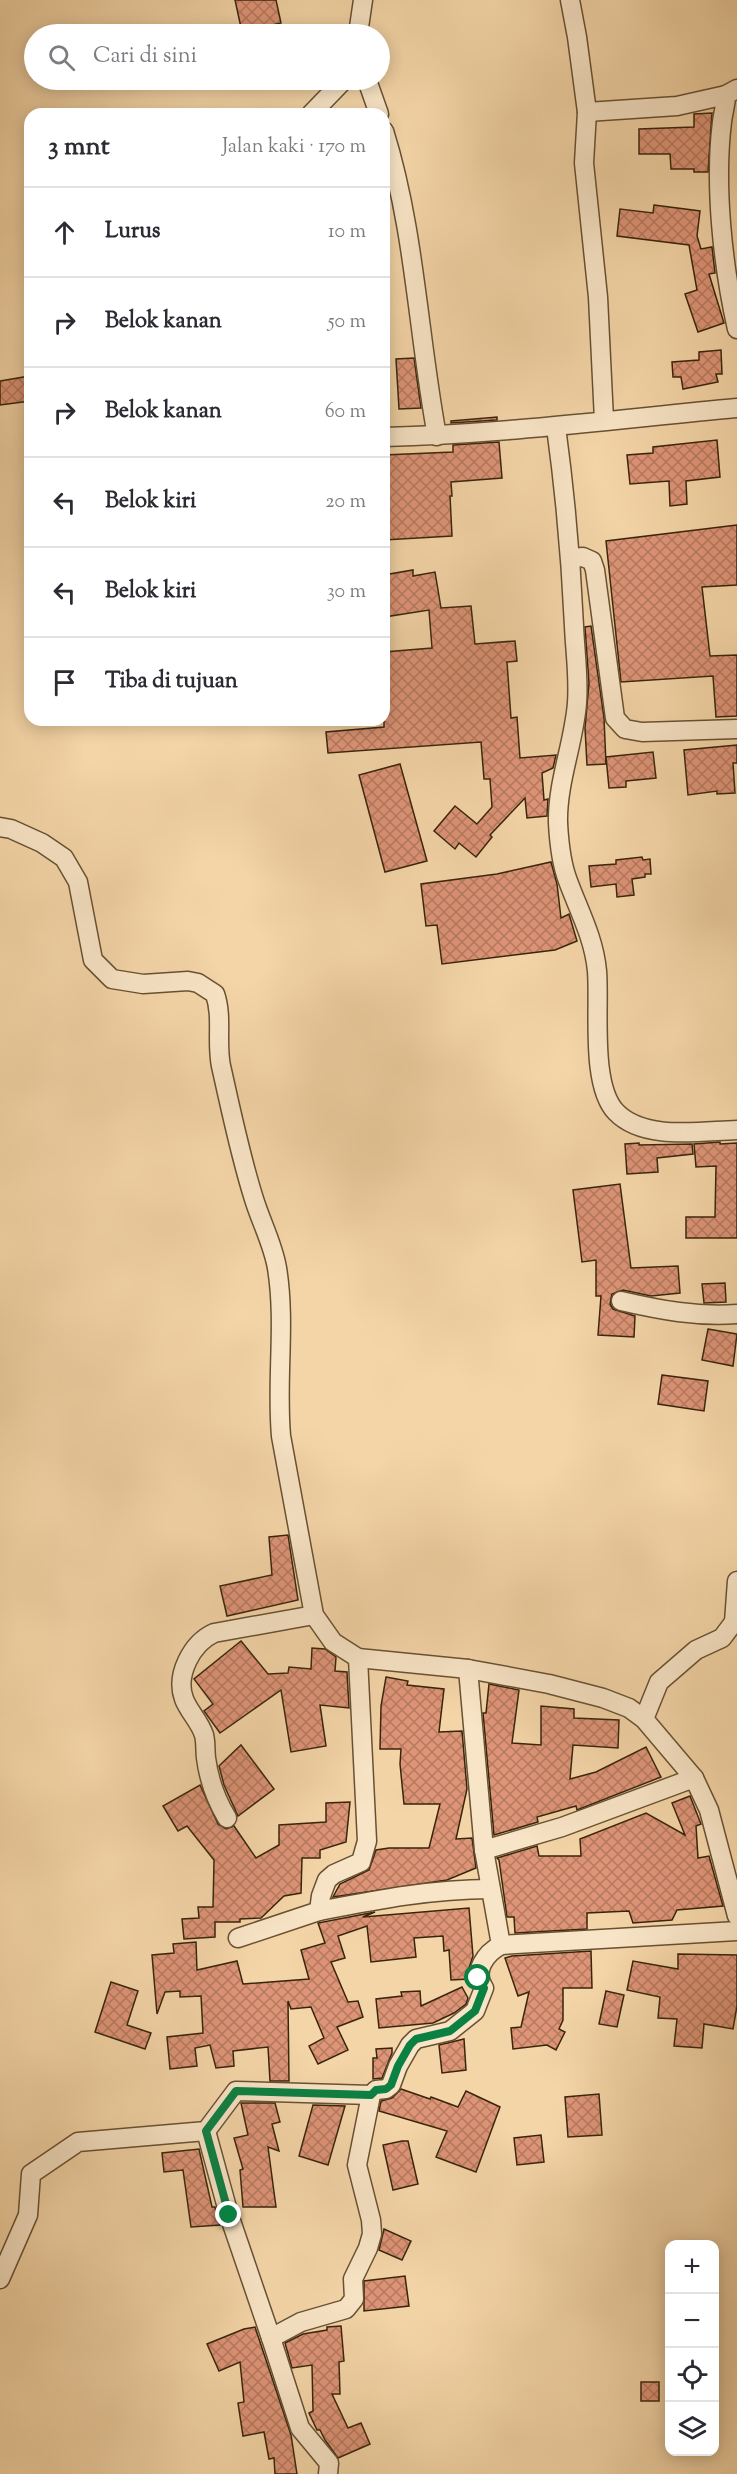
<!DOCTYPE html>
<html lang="id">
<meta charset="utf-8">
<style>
:root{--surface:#fff;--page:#f7f7f7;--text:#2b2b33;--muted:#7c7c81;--line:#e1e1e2}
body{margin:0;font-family:"Sorts Mill Goudy",serif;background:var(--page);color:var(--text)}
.controls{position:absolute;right:18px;bottom:18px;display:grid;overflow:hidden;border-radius:12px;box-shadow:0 3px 15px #0003}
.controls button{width:54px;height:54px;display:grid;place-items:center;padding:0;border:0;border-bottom:2px solid var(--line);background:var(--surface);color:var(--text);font:30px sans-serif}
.stop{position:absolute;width:18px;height:18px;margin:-14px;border:4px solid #0b8043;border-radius:50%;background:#fff}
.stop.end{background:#0b8043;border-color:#fff;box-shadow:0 2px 6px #0008}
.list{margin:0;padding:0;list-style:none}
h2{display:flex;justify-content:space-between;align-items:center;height:78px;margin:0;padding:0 24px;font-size:26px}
h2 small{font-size:20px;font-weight:400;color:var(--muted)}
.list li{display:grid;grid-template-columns:39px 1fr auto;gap:18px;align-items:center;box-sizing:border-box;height:90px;padding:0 24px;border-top:2px solid var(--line)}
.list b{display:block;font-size:22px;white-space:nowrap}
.list em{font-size:20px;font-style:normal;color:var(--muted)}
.icon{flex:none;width:33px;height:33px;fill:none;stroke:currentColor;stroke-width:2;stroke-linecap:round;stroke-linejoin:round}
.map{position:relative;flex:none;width:737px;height:2474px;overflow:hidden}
.search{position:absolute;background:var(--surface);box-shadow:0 3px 15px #0003;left:24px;top:24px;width:366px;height:66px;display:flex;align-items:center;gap:15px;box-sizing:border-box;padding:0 21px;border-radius:33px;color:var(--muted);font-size:22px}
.panel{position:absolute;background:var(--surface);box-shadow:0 3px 15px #0003;left:24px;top:108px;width:366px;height:618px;border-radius:18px}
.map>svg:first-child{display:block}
</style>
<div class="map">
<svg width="737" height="2474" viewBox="0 0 737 2474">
<defs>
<pattern id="building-cross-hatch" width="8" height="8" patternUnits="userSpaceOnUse" patternTransform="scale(1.5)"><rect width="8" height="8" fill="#de9477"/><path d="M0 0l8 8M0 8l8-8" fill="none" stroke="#b57960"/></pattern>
</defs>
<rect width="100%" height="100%" fill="#f4d5a7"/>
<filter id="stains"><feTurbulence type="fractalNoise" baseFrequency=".00333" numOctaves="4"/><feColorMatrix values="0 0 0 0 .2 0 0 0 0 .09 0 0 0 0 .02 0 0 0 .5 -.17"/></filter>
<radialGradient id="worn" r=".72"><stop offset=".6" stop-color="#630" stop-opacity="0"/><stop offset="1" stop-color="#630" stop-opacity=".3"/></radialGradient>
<g fill="url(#building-cross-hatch)" stroke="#39250c" stroke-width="1.5">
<polygon points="235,0 276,0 281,23 242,32"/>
<polygon points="712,113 708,172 694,172 694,169 671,169 670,154 639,154 639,129 694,127 694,114"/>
<polygon points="654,205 700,211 697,236 701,249 712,247 715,273 709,274 724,323 698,332 685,294 697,290 689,245 617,236 620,209 653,213"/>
<polygon points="721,350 722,374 716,374 718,382 683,389 681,377 673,377 672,362 699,360 699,352"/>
<polygon points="414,358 421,408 399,409 396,359"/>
<polygon points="30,376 30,401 0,405 0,381"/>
<polygon points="497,417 497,420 451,423 451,421"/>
<polygon points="717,440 720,477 686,481 687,504 670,506 669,481 630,484 627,455 653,453 653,447"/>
<polygon points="499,442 502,478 451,482 452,496 450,496 452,536 384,540 384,455 453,452 453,445"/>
<polygon points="737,525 737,585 702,587 710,656 737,655 737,716 716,717 713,676 621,682 606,541"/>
<polygon points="413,570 413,576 435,572 441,608 471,606 475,644 515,641 517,661 507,662 511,718 517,717 520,758 556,755 553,768 542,773 544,800 548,799 547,816 527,818 525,798 490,835 492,837 476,857 459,843 455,849 434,831 455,806 477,824 492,807 490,779 484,779 481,742 328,753 326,732 384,727 384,652 432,648 429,610 384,617 384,575"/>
<polygon points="591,626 604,718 606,764 587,765 585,728 589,683 585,627"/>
<polygon points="737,745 737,763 733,763 735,793 717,794 717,791 688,795 684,750"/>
<polygon points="653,752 656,778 626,781 626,787 609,788 606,757"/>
<polygon points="400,764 427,861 385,872 359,775"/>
<polygon points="642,857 643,860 650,859 651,874 645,874 645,877 632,879 634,895 617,897 616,884 591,887 589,866 616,864 616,860"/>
<polygon points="551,862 557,884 561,918 569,914 577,941 555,950 442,964 437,925 426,926 421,884 497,874"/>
<polygon points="720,1142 720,1144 737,1143 737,1238 686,1238 686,1217 715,1217 716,1166 696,1167 694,1144"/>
<polygon points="639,1143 639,1145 692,1144 693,1154 657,1158 658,1172 627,1174 625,1144"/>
<polygon points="620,1184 631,1268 678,1266 680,1293 651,1296 623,1290 612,1294 610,1304 613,1309 635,1316 634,1337 598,1335 601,1296 596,1296 596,1260 582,1262 573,1190"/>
<polygon points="725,1283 726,1302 704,1303 702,1284"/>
<polygon points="708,1329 737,1334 733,1366 702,1360"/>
<polygon points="662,1375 708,1381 704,1411 658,1404"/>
<polygon points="288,1535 298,1600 227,1616 220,1586 272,1575 269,1537"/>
<polygon points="241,1641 268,1674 288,1673 289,1667 311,1669 312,1648 325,1649 336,1657 335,1671 347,1672 349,1708 320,1705 326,1746 291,1752 281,1690 220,1733 204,1711 213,1704 194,1679"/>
<polygon points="386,1677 408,1681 407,1685 444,1689 439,1732 462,1731 467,1789 456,1839 472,1838 476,1868 447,1880 333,1897 340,1884 369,1870 376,1850 389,1848 429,1848 440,1804 404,1804 400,1764 401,1749 380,1749 381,1706"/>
<polygon points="489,1684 519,1690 512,1743 541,1745 541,1706 574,1709 574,1718 619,1720 618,1748 573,1745 570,1779 596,1772 646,1747 661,1777 577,1810 576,1806 537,1817 538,1822 494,1835 483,1713 486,1713"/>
<polygon points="241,1745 274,1789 238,1816 224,1785 219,1766"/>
<polygon points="200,1785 218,1824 226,1829 234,1826 256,1858 279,1845 279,1825 326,1822 326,1803 350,1802 346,1842 320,1850 320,1858 302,1858 301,1893 284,1896 261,1918 240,1919 240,1922 215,1922 215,1937 184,1939 182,1919 199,1918 198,1907 213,1907 214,1860 187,1826 178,1831 163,1806"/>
<polygon points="690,1796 701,1824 696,1826 698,1858 709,1856 723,1906 677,1910 672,1920 633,1923 629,1911 587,1913 587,1929 515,1933 514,1917 507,1917 499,1860 497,1858 537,1846 539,1856 581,1856 580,1839 646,1813 685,1835 672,1803"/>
<polygon points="469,1908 473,1956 469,1968 469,1979 451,1980 449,1950 444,1951 443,1936 414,1938 416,1957 371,1962 367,1926 338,1936 345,1958 331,1962 348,2002 358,2001 363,2017 337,2027 348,2050 318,2064 309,2046 324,2038 311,2007 291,2009 288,2001 289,2081 270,2081 268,2047 233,2051 234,2066 216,2068 210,2045 195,2048 197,2066 170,2069 167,2037 203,2033 201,1996 180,1997 180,1991 165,1992 157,2014 152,1955 174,1953 173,1944 196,1942 197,1970 237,1961 243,1984 309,1979 301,1950 325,1943 318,1923 375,1912 363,1917"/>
<polygon points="591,1951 592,1988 563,1988 563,2020 559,2029 565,2032 556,2050 547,2045 513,2049 511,2028 521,2027 529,1992 518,1996 505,1958 512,1956"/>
<polygon points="678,1954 737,1955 737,2006 733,2029 704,2024 702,2048 674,2046 677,2019 658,2018 660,1997 627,1990 633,1961 678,1969"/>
<polygon points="111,1982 138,1991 127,2025 151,2033 145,2049 95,2032"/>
<polygon points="462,1987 468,1998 466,2004 454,2013 433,2023 379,2028 376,1999 402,1996 401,1992 420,1991 421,2006"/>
<polygon points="606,1991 624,1995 617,2027 599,2024"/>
<polygon points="464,2039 466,2070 442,2073 439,2045"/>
<polygon points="392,2048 392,2053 382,2078 373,2079 373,2058 377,2058 376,2049"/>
<polygon points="401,2089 430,2099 431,2097 458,2107 466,2091 500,2107 476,2172 436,2157 447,2131 379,2111 381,2101 392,2098"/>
<polygon points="599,2094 602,2135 568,2137 565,2097"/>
<polygon points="241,2103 275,2103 280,2122 272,2124 279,2151 268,2147 276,2207 243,2207 240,2170 243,2169 234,2138 248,2135"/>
<polygon points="313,2105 345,2106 328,2165 299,2156"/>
<polygon points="541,2135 544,2162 517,2165 514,2138"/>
<polygon points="402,2141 408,2141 418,2184 393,2190 383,2145"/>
<polygon points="199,2149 212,2207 215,2207 220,2225 191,2227 183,2170 164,2172 162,2153"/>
<polygon points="384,2229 411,2241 402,2260 379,2250"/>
<polygon points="405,2276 409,2306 364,2311 364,2281"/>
<polygon points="341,2326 344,2361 339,2362 340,2394 332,2394 348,2428 361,2423 370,2444 338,2458 325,2440 320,2430 317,2430 309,2413 313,2411 312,2365 292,2368 285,2343 303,2334 327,2330 327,2327"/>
<polygon points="255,2327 291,2435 297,2474 275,2474 274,2458 269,2459 264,2432 243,2436 238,2403 244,2402 240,2362 219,2371 207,2344 244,2329"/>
<rect x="641" y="2382" width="18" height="19"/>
</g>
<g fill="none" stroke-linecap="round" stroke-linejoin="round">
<defs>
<g id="minor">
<polyline points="570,0 577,37 587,112 584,163 598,297 604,420"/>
<polyline points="358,34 363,0"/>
<polyline points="367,80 379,114"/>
<path d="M737 89 726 95C726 104 723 113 722 122 714 186 723 267 737 329"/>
<polyline points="587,112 677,106 726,95"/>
<polyline points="311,114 344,80"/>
<path d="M384 131C415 230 418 334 437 436"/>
<path d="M556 427C565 493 571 559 574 626 575 651 579 677 577 703 574 743 557 782 558 823 559 842 561 863 568 881 579 911 594 938 597 971 600 1007 590 1085 616 1112 644 1141 700 1131 737 1130"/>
<path d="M384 437C502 434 619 419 737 408"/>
<polyline points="572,558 583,557 592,561 595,570 615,718 625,729 642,732 737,729"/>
<path d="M0 827 11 829 42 843 64 858 78 882 93 960 112 979 143 984 188 981 198 983 215 994C223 1017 216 1042 221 1066 231 1110 240 1155 254 1199 261 1222 273 1244 277 1268 286 1323 276 1380 281 1436L314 1615 333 1642 358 1658 468 1669 549 1684 603 1698 629 1708 644 1719 694 1778 709 1810 737 1916"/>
<path d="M621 1301C660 1310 697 1317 737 1314"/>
<polyline points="644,1719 659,1682 696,1650 722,1638 734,1622 737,1581"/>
<path d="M227 1818C215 1798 209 1781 206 1758 205 1750 206 1742 204 1735 200 1722 189 1712 184 1699 175 1675 192 1643 214 1633L314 1615"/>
<polyline points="484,1850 562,1827 694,1778"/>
<path d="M319 1911C376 1900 432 1889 490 1889"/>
<polyline points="238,1938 319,1911 321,1896 327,1880 334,1874 361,1862 367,1841 358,1658"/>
<polyline points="501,1945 737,1931"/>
<polyline points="206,2131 229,2215 271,2338"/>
<polyline points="0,2279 28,2215 31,2174 78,2142 206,2131 236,2091 371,2095"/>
<path d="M328 2474 329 2463 300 2428 271 2338 301 2322 346 2309 354 2299 353 2279 368 2248 372 2234 371 2220 357 2165 371 2095 376 2090 386 2089 391 2085 398 2066 410 2045 416 2039 450 2031 475 2011 484 1988C472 1971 486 1953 501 1945L484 1850 468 1669"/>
</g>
</defs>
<use href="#minor" stroke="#685133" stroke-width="21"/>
<use href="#minor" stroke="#f8e4c6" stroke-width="18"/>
</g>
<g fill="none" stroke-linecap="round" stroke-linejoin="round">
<polyline stroke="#0b8043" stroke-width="8" points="229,2215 206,2131 236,2091 371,2095 376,2090 386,2089 391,2085 398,2066 410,2045 416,2039 450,2031 475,2011 484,1988 478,1978"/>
</g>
<rect width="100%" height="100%" filter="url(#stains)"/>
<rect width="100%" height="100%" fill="url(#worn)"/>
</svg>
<div class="controls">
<button>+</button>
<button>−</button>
<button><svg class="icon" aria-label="locate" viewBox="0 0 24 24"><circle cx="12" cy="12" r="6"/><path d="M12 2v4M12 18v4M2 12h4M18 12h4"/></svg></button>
<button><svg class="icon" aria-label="layers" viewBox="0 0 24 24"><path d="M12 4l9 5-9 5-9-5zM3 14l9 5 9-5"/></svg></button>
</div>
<div class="stop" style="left:478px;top:1978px"></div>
<div class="stop end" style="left:229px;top:2215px"></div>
<div class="search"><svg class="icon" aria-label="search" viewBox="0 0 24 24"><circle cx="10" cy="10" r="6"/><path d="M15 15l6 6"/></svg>Cari di sini</div>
<section class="panel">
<h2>3 mnt<small>Jalan kaki · 170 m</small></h2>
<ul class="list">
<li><svg class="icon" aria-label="ahead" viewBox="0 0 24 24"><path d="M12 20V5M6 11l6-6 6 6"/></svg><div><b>Lurus</b></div><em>10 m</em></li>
<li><svg class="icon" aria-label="right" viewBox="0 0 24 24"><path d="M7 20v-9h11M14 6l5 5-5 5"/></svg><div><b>Belok kanan</b></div><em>50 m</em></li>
<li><svg class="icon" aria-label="right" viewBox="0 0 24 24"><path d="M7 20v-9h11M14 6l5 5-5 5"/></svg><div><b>Belok kanan</b></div><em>60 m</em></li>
<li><svg class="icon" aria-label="left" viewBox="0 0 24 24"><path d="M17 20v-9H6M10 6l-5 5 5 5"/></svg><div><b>Belok kiri</b></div><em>20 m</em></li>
<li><svg class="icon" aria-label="left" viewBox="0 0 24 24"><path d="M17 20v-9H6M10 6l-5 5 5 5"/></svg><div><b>Belok kiri</b></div><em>30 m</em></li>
<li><svg class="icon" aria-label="arrive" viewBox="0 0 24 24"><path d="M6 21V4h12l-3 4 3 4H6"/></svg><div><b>Tiba di tujuan</b></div></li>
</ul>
</section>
</div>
